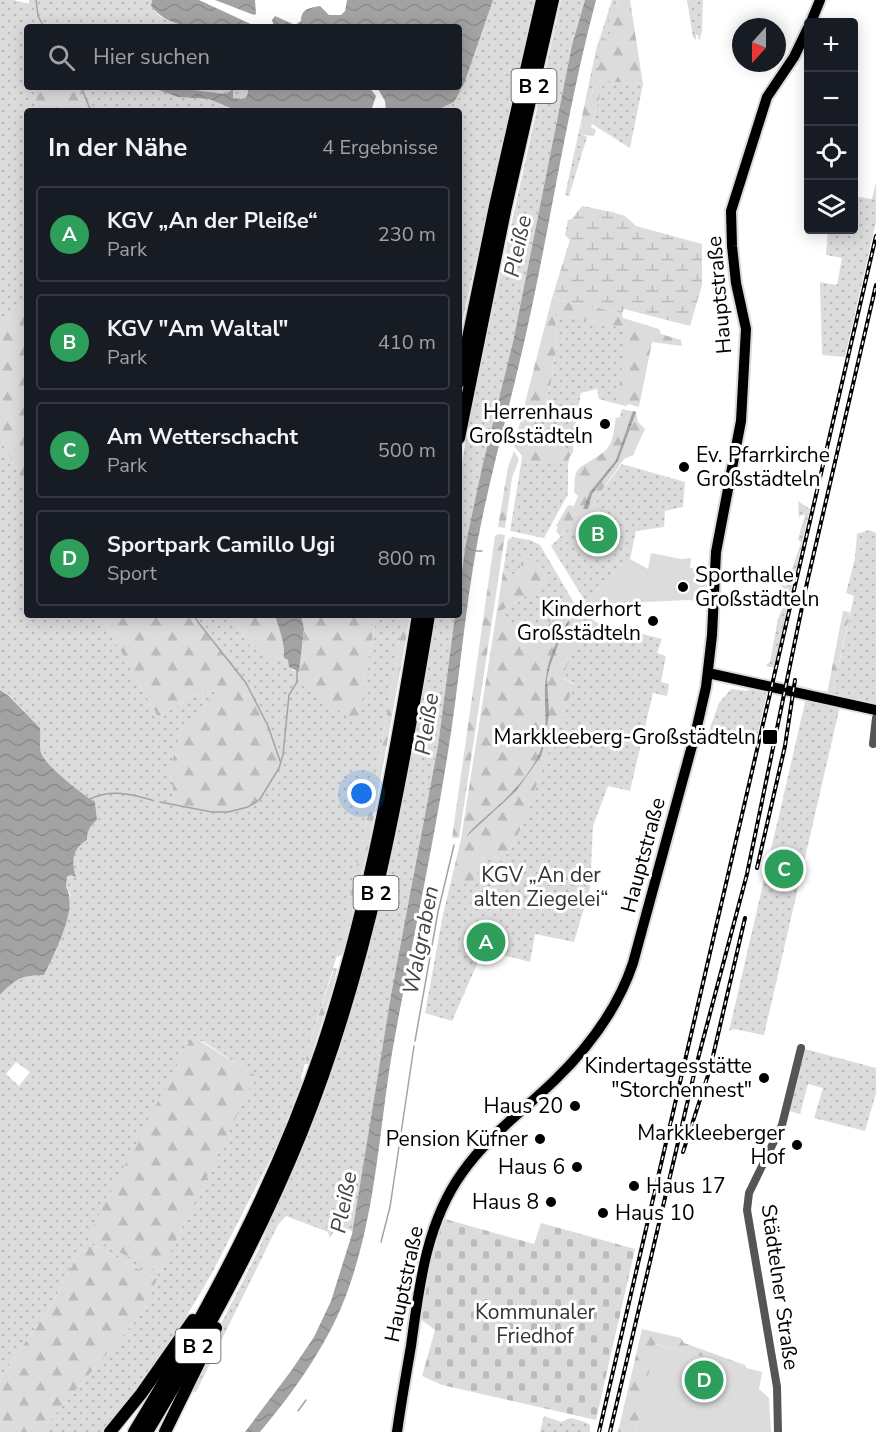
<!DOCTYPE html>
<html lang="de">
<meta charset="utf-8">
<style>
:root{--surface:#171b24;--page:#242831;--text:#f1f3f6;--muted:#9ea1a6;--line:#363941;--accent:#b45309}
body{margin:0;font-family:"Nunito Sans",sans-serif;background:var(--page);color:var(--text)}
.controls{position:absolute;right:18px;top:18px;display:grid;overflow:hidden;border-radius:6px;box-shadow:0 3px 15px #0003}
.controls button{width:54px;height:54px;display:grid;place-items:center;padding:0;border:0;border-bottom:2px solid var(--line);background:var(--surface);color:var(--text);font:30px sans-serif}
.compass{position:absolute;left:732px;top:18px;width:54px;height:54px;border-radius:50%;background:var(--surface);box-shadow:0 3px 15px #0003;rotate:201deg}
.you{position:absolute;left:362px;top:794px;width:21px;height:21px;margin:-15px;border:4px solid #fff;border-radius:50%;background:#1a73e8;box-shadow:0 0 0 9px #1a73e833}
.badge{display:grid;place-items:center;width:39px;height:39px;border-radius:50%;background:var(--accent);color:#fff;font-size:20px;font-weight:700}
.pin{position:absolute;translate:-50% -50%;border:3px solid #fff;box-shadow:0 2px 6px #0006}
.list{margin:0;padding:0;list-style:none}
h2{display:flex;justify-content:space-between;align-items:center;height:78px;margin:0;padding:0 24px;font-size:26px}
h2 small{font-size:20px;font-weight:400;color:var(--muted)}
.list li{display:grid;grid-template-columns:39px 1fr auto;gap:18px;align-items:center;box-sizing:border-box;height:96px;margin:0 12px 12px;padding:0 12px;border:2px solid var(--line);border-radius:6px}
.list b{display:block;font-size:22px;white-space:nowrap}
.list p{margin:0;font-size:20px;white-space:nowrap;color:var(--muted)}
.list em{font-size:20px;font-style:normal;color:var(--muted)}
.icon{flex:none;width:33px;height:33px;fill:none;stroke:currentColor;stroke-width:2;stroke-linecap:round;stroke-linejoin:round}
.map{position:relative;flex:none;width:876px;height:1432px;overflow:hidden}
.search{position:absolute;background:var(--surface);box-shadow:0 3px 15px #0003;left:24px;top:24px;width:438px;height:66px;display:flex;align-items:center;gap:15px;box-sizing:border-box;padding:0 21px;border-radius:6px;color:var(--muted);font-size:22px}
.panel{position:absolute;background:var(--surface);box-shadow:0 3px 15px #0003;left:24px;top:108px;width:438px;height:510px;border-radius:6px}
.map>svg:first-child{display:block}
</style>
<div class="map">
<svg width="876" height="1432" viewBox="0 0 876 1432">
<defs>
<pattern id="green-dots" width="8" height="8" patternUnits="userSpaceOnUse" patternTransform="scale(1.5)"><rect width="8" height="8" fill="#dcdcdc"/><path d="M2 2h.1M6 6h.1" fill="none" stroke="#bbb" stroke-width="1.8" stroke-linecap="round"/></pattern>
<pattern id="forest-firs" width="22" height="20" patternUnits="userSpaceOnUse" patternTransform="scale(1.5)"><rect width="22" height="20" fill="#dcdcdc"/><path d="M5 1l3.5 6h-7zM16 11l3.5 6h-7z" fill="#bbb"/></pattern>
<pattern id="wetland-marsh" width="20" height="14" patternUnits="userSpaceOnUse" patternTransform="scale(1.5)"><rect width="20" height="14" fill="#dcdcdc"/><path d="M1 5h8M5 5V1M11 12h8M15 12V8" fill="none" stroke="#bbb"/></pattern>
<pattern id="cemetery-stones" width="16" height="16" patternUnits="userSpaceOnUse" patternTransform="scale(1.5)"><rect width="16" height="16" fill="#dcdcdc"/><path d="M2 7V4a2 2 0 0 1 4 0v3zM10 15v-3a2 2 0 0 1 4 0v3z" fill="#bbb"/></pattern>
<pattern id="water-waves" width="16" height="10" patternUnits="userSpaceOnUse" patternTransform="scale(1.5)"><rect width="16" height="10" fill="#a3a3a3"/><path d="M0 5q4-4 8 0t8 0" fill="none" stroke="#8b8b8b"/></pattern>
</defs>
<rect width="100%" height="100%" fill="#fff"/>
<g fill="url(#green-dots)" fill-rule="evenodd">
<polygon points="0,0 14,0 29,4 29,0 152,0 151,6 159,16 185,27 27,27 27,87 34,87 36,111 27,111 27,295 18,312 0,324"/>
<polygon points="493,0 536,0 459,335 459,111 435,111 454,102 464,84"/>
<polygon points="561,0 585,0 572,45 513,342 466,543 459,590 459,478 486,331 489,325"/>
<polygon points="612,0 618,0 616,3 619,6 609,38 603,43 596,84 589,100 585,102 596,50"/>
<polygon points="687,0 703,0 702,32 699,40 698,35 696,35 696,40 693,37"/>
<polygon points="604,80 643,84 630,148 592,124"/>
<polygon points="75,87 248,87 248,94 244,99 233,98 232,89 225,94 207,93 178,97 209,99 238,111 85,111"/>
<polygon points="581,122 583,135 587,137 569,196 565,195"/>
<polygon points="876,182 876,222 845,357 822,355 820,282 837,285 842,258 826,255 828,230 854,230 854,196 872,199"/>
<polygon points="555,313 628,329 617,404 599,399 597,389 581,393 574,431 573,452 558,452 538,427 551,382 557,344"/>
<path d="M0 437 27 491V615H100L158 717 192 696 229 687 170 770 174 797 173 805 212 812H228L275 748 268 726 246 683 198 622 194 615H233L247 643 275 659 284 658 288 660 292 670 299 672 320 695 359 719 365 673 377 615H404L375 782 340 946 310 1042 309 1050 301 1077 302 1082 277 1146 211 1275 170 1344 104 1432H40L141 1314 157 1279 85 1241 51 1306 0 1378V995L14 982 26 975 59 943 70 903V894L66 887 67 878 71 875 76 876C70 860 72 849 87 840 87 831 90 826 97 820L95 802C83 795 45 765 41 753 39 745 41 735 40 728L10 696 0 690ZM191 1037 204 1042 255 1076 160 1273ZM16 1062 30 1072 19 1086 6 1074Z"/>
<polygon points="521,464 568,464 568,494 544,538 510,531"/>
<polygon points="622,464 685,482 683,507 665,511 664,527 636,531 630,559 585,601 551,546 570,527 587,523 600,493"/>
<polygon points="798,501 810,509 774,667 768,667 766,665 770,662 778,619 784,604 781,602 783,599 782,585 786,586 801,543 798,539 805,515 801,515 799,518"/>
<polygon points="869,530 876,533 876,710 841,702 764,1035 734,1029 729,1031 807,694 831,700 854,596 846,593 855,558 857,534"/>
<polygon points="512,537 530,540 540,545 577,608 596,622 662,639 657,653 666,656 661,682 669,684 667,696 653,693 630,791 608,786 593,826 590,888 574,942 535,934 530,962 487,951 478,962 452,1021 425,1013 443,914 452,877 472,884 486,852 502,861 518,835 574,683 562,678 565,611 524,644 501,611 548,581 534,557 523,555 518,575 503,572 508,540"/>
<polygon points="436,615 455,615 438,746 391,995 353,1231 337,1226 330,1238 328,1232 286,1216 278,1225 196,1392 187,1391 259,1249 316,1108 431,629 434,629"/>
<polygon points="731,689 747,691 749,689 767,693 756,742 709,731 719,703"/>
<polygon points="801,1048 876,1068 876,1093 865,1131 814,1118 823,1088 808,1084 800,1114 786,1110"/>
<polygon points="544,1416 561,1422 571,1418 585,1422 590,1425 590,1432 540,1432"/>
</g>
<g fill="url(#forest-firs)">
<path d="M618 0H630L643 84 604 81 591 127 596 130 594 136 583 135 581 122 585 102C601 92 595 59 603 44 606 37 609 37 612 27L608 23 613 11 618 9 619 6 616 3Z"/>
<polygon points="34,87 75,87 85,111 36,111"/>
<polygon points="27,295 27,491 0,437 0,324 18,312"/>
<polygon points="552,298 622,313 623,318 659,329 661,334 681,340 682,346 652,342 639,407 628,404 627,406 617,404 627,329 555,313 557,344 551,382 538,427 555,439 558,451 573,452 569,458 568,464 521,464 522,456 514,446"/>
<path d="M622 409 636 412 638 422 645 429 633 455 624 459 600 493 587 523 574 532 570 528 560 536 556 531 558 527 556 526 568 505 574 506 578 496 574 492C575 486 574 478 576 473 579 464 601 458 609 446 614 438 614 427 616 418L620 417Z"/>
<polygon points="514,451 519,459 512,478 505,528 498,527 508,467"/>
<polygon points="498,534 505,535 459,838 452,838 495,536"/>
<polygon points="523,555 534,557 548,581 501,611 524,644 565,611 583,625 562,678 574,684 518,835 502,861 486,852 472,885 452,877 461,839 503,572 518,575"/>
<polygon points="843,611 850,612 831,700 826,699"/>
<path d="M100 615H194L198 622 246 683 268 726 280 762C278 770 274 776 270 783 267 788 264 796 260 800 237 821 199 810 172 805L174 797 170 770 182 727 212 697 227 688 192 696 158 717Z"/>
<path d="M233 615H275C279 630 285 642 284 658L275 659 247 643Z"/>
<path d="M301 615H377L365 673 360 719C335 715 315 690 299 672L304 629Z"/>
<polygon points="404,615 410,615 406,639 369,844 343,954 337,957 375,782"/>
<polygon points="334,968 337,969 334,983 309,1064 305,1064 310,1042"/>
<polygon points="192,1036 256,1076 160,1273 88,1236"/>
<polygon points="85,1241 157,1279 141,1314 40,1432 0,1432 0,1378 51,1306"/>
<polygon points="642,1329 681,1338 684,1343 745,1365 747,1369 656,1344 636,1432 618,1432"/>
</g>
<polygon fill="url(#wetland-marsh)" points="582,206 612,212 625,216 636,226 702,244 702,285 690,326 624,309 622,313 552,298 570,240 565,235 568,220 572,219"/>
<polygon fill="url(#cemetery-stones)" points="438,1217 534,1244 541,1223 635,1249 596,1420 442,1385 422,1376 435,1330 415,1315"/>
<g fill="#dcdcdc">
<polygon points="651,553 681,559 691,558 690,568 710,569 708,602 688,600 584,605 585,601 630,559 648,569"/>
<polygon points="655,1344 762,1372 759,1389 769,1398 771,1432 636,1432"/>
</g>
<g fill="url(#water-waves)">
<path d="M152 0H199L257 27C223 27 174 36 151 6Z"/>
<polygon points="215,0 255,0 256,14 254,15"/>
<path d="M347 0H493L464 84 454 102 435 111H386L385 101 377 87H459V27H274L272 20 275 16 295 25 301 21C301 9 309 8 320 6L329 15H341L345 11Z"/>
<path d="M585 0H596C566 113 550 229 524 343 507 418 485 492 473 568 463 629 458 691 448 752 432 853 410 952 392 1053 379 1131 376 1211 349 1287 331 1340 296 1389 260 1432H245L291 1371 314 1337 331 1301 352 1234 391 995 438 746 455 615H459V590L466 543 482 468 513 342 572 45Z"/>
<polygon points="169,87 225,94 233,89 233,98 244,99 248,94 248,87 369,87 376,96 371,111 238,111 209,99 178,97 159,90"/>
<polygon points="633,411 636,412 635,415 618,461 592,494 588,509 583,509 590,492 616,460"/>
<path d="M275 615H301L304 629 299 672 289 667 288 660 284 658C285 642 279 630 275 615Z"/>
<path d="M568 621 570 622 560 639 550 666 547 678 549 713 545 742 541 756 516 791 466 837C472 828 481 821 489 814 508 797 528 778 539 754 551 728 542 703 546 677 548 657 558 638 568 621Z"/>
<path d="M0 690 9 696 40 728C41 736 39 746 41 753 45 765 83 795 95 802L97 820C90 826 87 831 87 840 72 849 71 861 76 877L71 875 67 877 66 887C79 908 54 954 44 975 21 975 16 979 0 995Z"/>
</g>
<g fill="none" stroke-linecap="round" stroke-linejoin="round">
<g stroke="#a3a3a3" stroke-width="1.5">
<polyline points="36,0 38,16 44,27"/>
<polyline points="81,87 91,111"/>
<polyline points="474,551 482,551"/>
<polyline points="194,615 198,622 246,683 268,726 280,761"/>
<path d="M90 799C111 789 131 794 152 800"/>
<polyline points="160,802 212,812 228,812 248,807 260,799 279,768 283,755 289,695 297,682 297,669"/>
<polyline points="415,1041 438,912 454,845"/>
<polyline points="381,1242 390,1207 414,1046"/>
<polyline points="298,1411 306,1400"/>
</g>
<defs>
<g id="major">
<polyline points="811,22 820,0"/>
<polyline points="708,673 876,710"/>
<path d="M397 1432C401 1403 406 1375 411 1346 419 1287 426 1223 462 1173 487 1137 524 1110 555 1080 589 1047 618 1008 633 963L696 731 706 687 712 635 716 552 741 421 746 329 736 283 732 246 731 211 767 97 794 57 808 28"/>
</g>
<g id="highway">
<polyline points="459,382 495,206 542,0"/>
<polyline points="459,438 505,211 553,0"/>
<polyline points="110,1432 141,1394 193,1320"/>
<path d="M134 1432C209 1309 277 1182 323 1045 369 905 395 760 418 615"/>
<path d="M147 1432C205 1336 259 1238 301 1134 368 968 400 791 429 615"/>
<polyline points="165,1432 216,1328"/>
</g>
</defs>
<use href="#major" stroke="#dbdbdb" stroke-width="14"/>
<use href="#highway" stroke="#dbdbdb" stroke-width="15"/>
<g stroke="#555" stroke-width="8">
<polyline points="873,744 876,718"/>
<polyline points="778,1432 777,1387 747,1210 749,1193 782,1125 801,1048"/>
</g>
<use href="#major" stroke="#000" stroke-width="10"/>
<use href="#highway" stroke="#000" stroke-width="12"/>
<defs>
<g id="rail">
<polyline points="757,868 785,746 795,680"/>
<polyline points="683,1152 710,1069 745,918"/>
<polyline points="599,1432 876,236"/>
<polyline points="610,1432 695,1070 747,874 807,583 876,285"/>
</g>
</defs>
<use href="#rail" stroke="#000" stroke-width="4"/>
<use href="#rail" stroke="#fff" stroke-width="1.5" stroke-dasharray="4.5" stroke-linecap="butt"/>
</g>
<g fill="#000" stroke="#fff" stroke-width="2">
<circle cx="605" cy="424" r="6"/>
<circle cx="684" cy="467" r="6"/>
<circle cx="683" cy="587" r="6"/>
<circle cx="653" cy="621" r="6"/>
<rect x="762" y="729" width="16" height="16" rx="3"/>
<circle cx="764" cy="1078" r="6"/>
<circle cx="575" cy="1106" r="6"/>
<circle cx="540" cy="1139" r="6"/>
<circle cx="797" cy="1145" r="6"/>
<circle cx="577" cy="1167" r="6"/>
<circle cx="634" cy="1186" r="6"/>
<circle cx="551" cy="1202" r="6"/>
<circle cx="603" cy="1213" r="6"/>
</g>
<g text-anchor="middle" stroke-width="6" stroke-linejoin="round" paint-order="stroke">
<g fill="#fff" stroke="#4c4c4c" stroke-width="1.5">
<rect x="511.5" y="69" width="45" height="34" rx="4.5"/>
<rect x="353.5" y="876" width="45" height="34" rx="4.5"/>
<rect x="175.5" y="1329" width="45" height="34" rx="4.5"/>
</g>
<g font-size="20" font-weight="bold" fill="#000">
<text x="534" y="93">B 2</text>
<text x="376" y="900">B 2</text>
<text x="198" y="1353">B 2</text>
</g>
<g font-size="21" fill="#000" stroke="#fff">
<text transform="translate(719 295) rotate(-95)" y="7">Hauptstraße</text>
<text transform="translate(643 855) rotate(-75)" y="7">Hauptstraße</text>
<text transform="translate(404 1284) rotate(-78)" y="7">Hauptstraße</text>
<text transform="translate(780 1287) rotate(82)" y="7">Städtelner Straße</text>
</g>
<g font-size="21" fill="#000" stroke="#fff" text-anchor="end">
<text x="593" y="419">Herrenhaus<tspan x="593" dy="24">Großstädteln</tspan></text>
<text x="696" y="462" text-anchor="start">Ev. Pfarrkirche<tspan x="696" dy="24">Großstädteln</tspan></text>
<text x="695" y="582" text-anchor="start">Sporthalle<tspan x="695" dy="24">Großstädteln</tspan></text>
<text x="641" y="616">Kinderhort<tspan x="641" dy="24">Großstädteln</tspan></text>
<text x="756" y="744">Markkleeberg-Großstädteln</text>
<text x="752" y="1073">Kindertagesstätte<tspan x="752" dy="24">"Storchennest"</tspan></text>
<text x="563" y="1113">Haus 20</text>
<text x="785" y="1140">Markkleeberger<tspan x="785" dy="24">Hof</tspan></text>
<text x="528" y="1146">Pension Küfner</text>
<text x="565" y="1174">Haus 6</text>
<text x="646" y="1193" text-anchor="start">Haus 17</text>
<text x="539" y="1209">Haus 8</text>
<text x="615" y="1220" text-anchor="start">Haus 10</text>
</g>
<g font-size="21" fill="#333" stroke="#fff">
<text x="541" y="882">KGV „An der<tspan x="541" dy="24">alten Ziegelei“</tspan></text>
<text x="535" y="1319">Kommunaler<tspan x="535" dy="24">Friedhof</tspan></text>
</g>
<g font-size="22" font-style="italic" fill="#444" stroke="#fff">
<text transform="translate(517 246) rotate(-78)" y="8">Pleiße</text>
<text transform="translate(426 724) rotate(-82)" y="8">Pleiße</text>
<text transform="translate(420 940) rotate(-79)" y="8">Walgraben</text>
<text transform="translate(343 1202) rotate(-79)" y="8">Pleiße</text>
</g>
</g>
</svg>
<div class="controls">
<button>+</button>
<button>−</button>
<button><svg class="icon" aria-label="locate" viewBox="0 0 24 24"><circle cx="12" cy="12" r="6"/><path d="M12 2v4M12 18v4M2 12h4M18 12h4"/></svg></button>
<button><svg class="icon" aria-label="layers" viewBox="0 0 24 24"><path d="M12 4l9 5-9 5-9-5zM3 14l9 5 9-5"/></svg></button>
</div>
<svg class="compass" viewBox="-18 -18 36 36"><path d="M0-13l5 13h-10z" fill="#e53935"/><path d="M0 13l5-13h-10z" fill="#9ea1a6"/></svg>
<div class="you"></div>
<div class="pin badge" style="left:486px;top:942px;background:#2e9e5b">A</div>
<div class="pin badge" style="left:598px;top:534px;background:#2e9e5b">B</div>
<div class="pin badge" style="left:784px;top:869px;background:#2e9e5b">C</div>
<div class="pin badge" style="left:704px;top:1380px;background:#2e9e5b">D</div>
<div class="search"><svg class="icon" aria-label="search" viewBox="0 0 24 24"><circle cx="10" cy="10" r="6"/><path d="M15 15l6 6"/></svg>Hier suchen</div>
<section class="panel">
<h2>In der Nähe<small>4 Ergebnisse</small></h2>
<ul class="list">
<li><span class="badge" style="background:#2e9e5b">A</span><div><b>KGV „An der Pleiße“</b><p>Park</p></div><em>230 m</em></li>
<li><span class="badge" style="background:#2e9e5b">B</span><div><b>KGV &quot;Am Waltal&quot;</b><p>Park</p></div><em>410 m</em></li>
<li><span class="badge" style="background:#2e9e5b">C</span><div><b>Am Wetterschacht</b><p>Park</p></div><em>500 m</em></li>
<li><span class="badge" style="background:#2e9e5b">D</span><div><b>Sportpark Camillo Ugi</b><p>Sport</p></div><em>800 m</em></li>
</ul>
</section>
</div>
